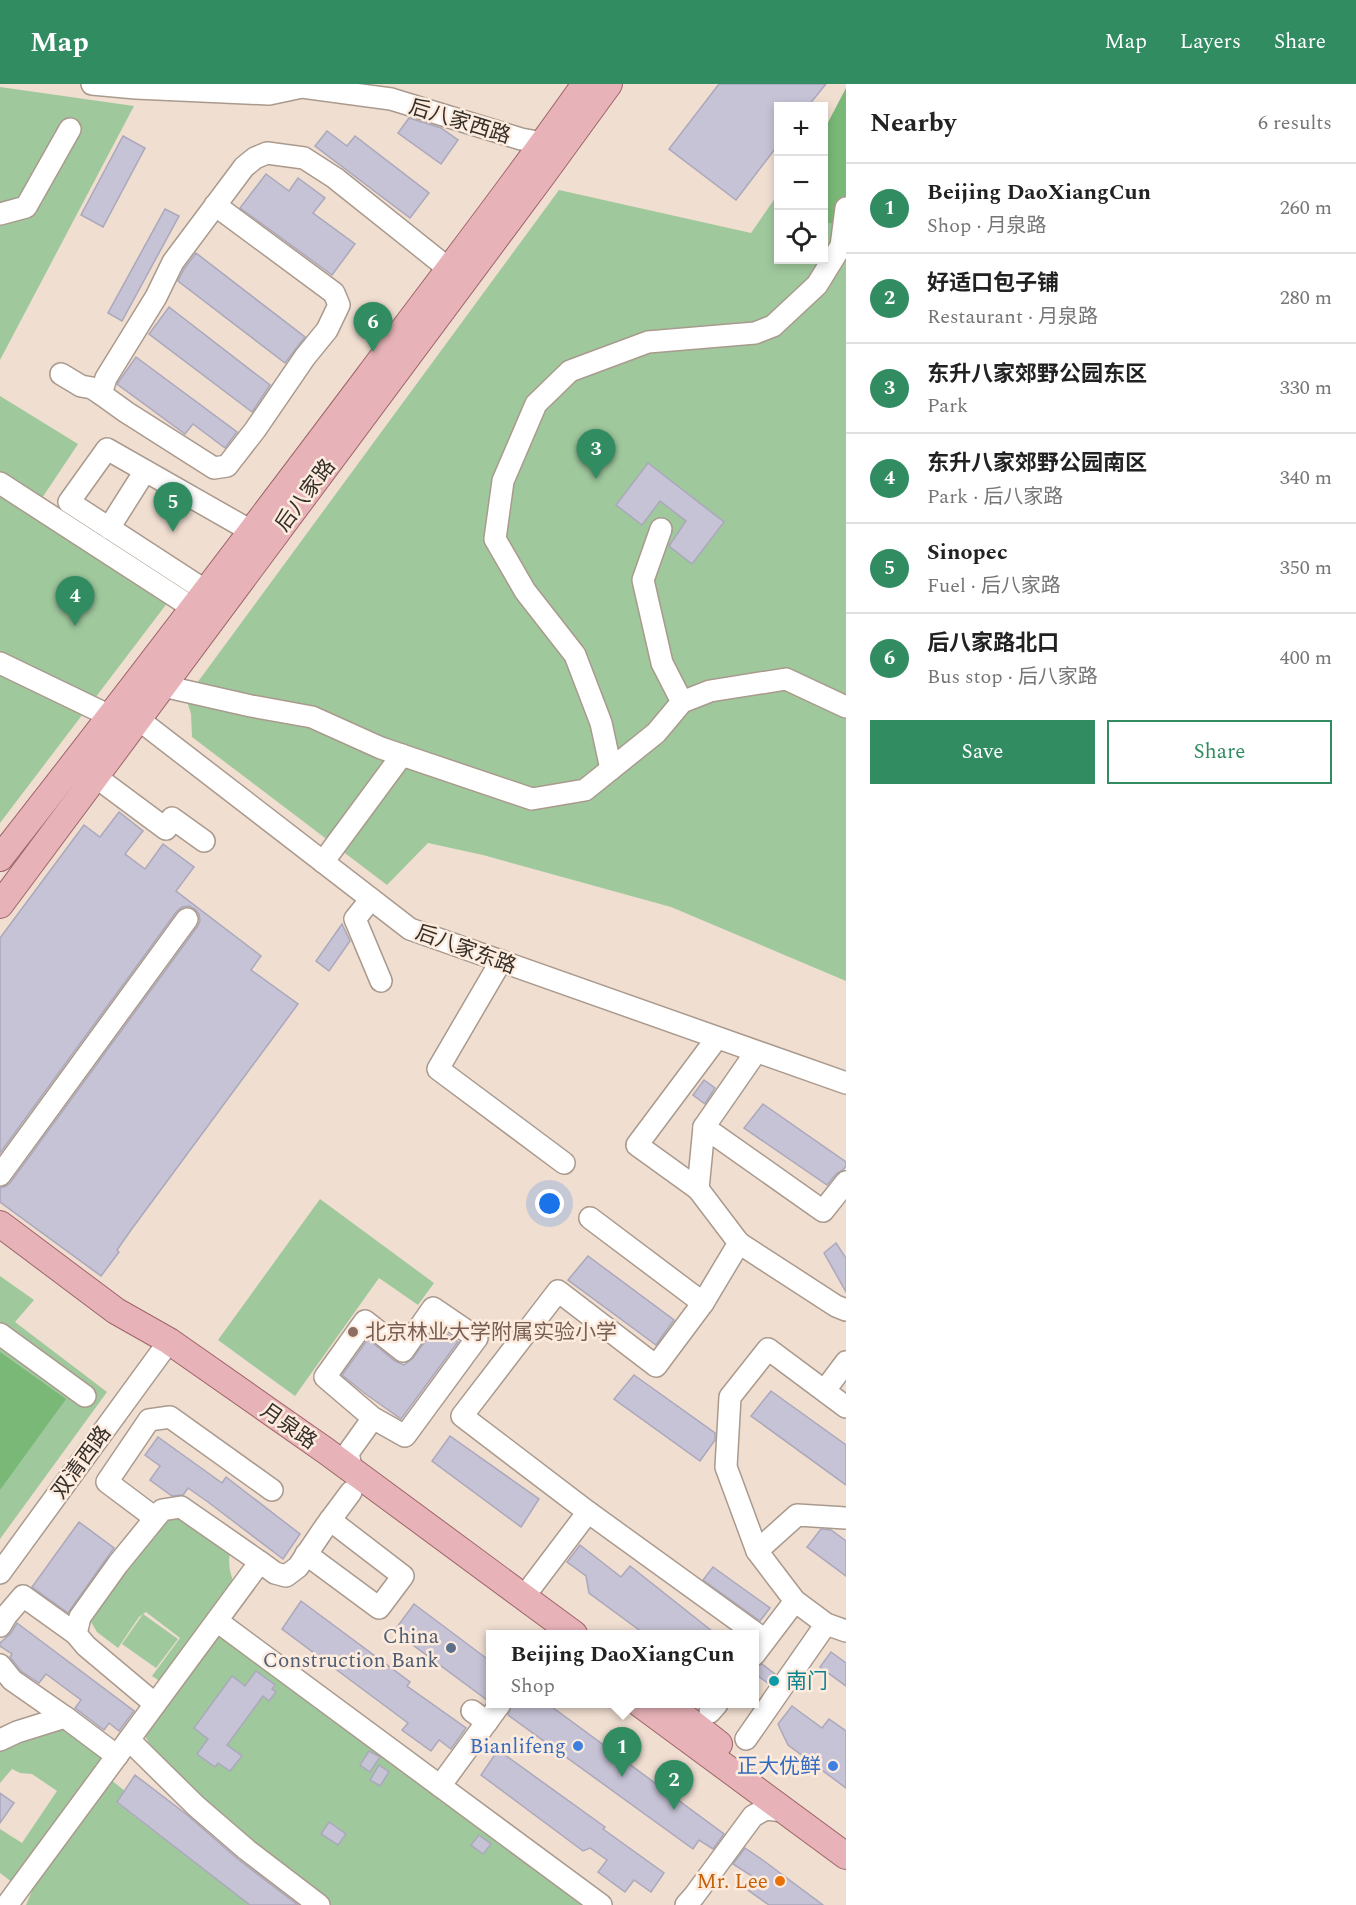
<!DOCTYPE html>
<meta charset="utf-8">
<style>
:root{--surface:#fff;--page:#f6f6f6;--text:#222;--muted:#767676;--line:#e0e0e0;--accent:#318c62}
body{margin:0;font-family:Spectral,"Noto Sans SC",serif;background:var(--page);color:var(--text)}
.controls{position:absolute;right:18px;top:18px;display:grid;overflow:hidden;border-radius:0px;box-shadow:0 3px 9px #0003}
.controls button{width:54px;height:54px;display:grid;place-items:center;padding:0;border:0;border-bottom:2px solid var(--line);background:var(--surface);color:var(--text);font:30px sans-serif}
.you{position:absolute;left:550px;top:1120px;width:21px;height:21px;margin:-15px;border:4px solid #fff;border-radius:50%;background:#1a73e8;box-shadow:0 0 0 9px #1a73e833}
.badge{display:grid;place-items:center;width:39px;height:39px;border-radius:50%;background:var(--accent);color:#fff;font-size:20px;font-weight:700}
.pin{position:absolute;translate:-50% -50px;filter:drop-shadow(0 2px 3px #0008)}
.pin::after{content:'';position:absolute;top:32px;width:21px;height:18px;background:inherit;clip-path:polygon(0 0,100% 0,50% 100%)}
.popup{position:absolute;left:486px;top:1546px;width:273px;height:78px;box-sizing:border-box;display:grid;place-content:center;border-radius:0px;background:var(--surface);filter:drop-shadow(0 2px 4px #0005);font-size:20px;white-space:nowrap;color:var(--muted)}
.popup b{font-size:22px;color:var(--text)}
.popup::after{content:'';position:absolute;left:50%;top:100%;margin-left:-12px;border:12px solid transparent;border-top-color:var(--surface)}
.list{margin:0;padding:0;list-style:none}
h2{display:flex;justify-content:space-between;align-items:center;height:78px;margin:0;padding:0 24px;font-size:26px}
h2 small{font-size:20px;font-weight:400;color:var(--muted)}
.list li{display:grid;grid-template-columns:39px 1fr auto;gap:18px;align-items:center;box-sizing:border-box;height:90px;padding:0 24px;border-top:2px solid var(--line)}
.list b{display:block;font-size:22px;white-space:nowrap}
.list p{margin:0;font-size:20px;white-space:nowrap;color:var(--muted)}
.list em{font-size:20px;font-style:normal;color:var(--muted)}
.actions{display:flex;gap:12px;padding:18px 24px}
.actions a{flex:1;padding:14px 0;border:2px solid var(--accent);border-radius:0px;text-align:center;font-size:21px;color:var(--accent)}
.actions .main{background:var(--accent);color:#fff}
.icon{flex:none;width:33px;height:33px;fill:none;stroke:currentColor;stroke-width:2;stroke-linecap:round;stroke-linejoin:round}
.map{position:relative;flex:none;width:846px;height:1821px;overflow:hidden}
header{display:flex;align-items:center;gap:36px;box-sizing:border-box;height:84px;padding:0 30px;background:var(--accent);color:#fff}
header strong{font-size:28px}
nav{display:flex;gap:33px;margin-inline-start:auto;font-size:21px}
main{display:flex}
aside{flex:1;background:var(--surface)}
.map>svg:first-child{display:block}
</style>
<header>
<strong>Map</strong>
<nav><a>Map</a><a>Layers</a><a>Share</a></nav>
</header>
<main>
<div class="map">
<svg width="846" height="1821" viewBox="0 0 846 1821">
<rect width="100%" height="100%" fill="#f0ded1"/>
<g fill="#9fc89d">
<polygon points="0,3 134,22 0,276"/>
<polygon points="846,15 846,897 671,823 483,771 428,759 387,801 192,653 191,630 186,614 559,106 751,149 778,110 778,176 824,176 824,46"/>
<polygon points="0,312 78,360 42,414 168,518 0,739"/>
<polygon points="320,1115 434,1199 418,1221 379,1194 295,1312 218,1256"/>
<polygon points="0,1192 34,1216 15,1238 107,1308 0,1455"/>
<path d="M182 1429 231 1465C227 1480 230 1490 236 1503L169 1592 158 1596 152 1592 180 1554 146 1528 143 1530 178 1555 156 1584 122 1560 143 1530 139 1533 118 1564 97 1548 91 1538 126 1482 161 1437Z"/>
<polygon points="218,1550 595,1821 331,1821 162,1683 145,1652"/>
<polygon points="64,1637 114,1672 17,1802 0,1789 0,1745 22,1759 57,1707 32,1690 20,1689 12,1685 0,1699 0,1665"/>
<polygon points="111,1696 125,1707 117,1719 250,1821 26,1821 36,1797"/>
</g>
<g fill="#7ab877">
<polygon points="846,4 846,142 824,138 824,46"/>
<polygon points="0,1268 66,1315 0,1406"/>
</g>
<g fill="#c6c3d6" stroke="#aba8bb" stroke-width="1.5">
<polygon points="719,0 826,0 808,22 778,22 778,61 736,116 669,65"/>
<polygon points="409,34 441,44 458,56 441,80 398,49"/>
<polygon points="327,47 347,62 355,52 429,109 410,134 315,62"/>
<polygon points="123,52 145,64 103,143 81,131"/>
<polygon points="266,90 289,107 298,94 325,114 313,129 355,160 332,191 240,124"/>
<polygon points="165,125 179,132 122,237 108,229"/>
<polygon points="196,169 305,253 285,279 178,197 184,185"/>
<polygon points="169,223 270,301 252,328 149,250"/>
<polygon points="136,273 237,348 225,364 193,340 185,350 117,300"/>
<polygon points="648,379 724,438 692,480 669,462 686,437 660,417 642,441 616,421"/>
<polygon points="119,728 143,747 125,770 145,785 163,760 194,783 176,807 261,872 251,886 298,920 131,1146 117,1166 119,1168 101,1192 0,1118 0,1104 6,1102 10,1099 197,843 200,837 199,830 195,825 189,822 182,823 177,827 0,1069 0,854 84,741 100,753"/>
<polygon points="342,840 350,857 329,887 316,877"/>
<polygon points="704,996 715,1004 705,1020 693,1011"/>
<polygon points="763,1020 846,1078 846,1082 843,1086 836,1090 827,1101 744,1044"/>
<polygon points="836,1159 846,1174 846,1208 824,1169"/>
<polygon points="588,1172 674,1236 656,1261 568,1196"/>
<polygon points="436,1242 458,1258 401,1335 363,1308 342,1291 368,1255 395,1277 404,1281 413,1274"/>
<polygon points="634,1291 715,1349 715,1356 700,1377 614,1315"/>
<polygon points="771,1307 846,1361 846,1401 751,1332"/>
<polygon points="450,1352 539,1415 521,1443 432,1377"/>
<polygon points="158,1353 222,1399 226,1393 300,1450 283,1475 208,1418 188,1404 183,1411 172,1412 150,1396 160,1382 145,1371"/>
<polygon points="79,1438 114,1464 68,1529 32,1503"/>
<polygon points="821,1445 831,1446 846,1457 846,1492 807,1463"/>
<polygon points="580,1461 621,1493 630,1482 717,1551 646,1551 589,1509 586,1492 567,1478"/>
<polygon points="713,1483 770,1524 760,1537 703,1496"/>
<polygon points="301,1517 410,1598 407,1602 466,1644 451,1665 439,1656 431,1667 402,1646 408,1639 282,1545"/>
<polygon points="414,1520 490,1577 490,1612 487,1616 394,1547"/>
<polygon points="17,1539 134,1627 119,1647 109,1639 104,1646 75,1624 81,1616 46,1590 39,1599 21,1587 10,1573 12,1570 0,1562 0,1559 11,1549"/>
<polygon points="831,1568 846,1579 846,1602 820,1583"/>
<polygon points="762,1580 775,1590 769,1600 754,1589 754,1584"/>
<polygon points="256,1587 275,1601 272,1605 276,1608 269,1617 263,1612 227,1661 242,1672 230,1687 218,1679 215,1683 197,1670 208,1655 194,1644 232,1592 245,1602"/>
<polygon points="512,1620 548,1620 724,1750 713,1765 699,1756 693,1765 508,1631"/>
<polygon points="792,1622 822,1644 829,1635 846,1647 846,1704 788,1661 778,1640"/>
<polygon points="498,1666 605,1743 603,1745 664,1789 651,1808 634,1796 625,1808 598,1788 607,1776 590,1764 583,1767 481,1691"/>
<polygon points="369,1667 380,1673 370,1688 360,1681"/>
<polygon points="379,1681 389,1688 380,1702 370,1696"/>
<polygon points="135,1691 186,1730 239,1776 298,1821 250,1821 117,1718"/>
<polygon points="0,1709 14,1719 0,1739"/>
<polygon points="329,1738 346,1750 338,1761 321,1750"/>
<polygon points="479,1751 491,1760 483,1770 471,1761"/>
<polygon points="745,1764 764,1777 823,1821 769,1821 745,1804 752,1792 733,1780"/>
</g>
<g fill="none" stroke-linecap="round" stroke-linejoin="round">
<defs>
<g id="minor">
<polyline points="92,0 136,4 269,10 302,3 391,15 521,55 543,59"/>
<polyline points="215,121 334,209 339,221 327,246 305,273 255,346 227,382 214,384 126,328 101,310 106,294 156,213 173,178 244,83 255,74 267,69 304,74 335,94 449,185"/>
<polyline points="0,130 26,123 70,45"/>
<polyline points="61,290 81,302 92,304 101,310"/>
<polyline points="0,399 193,524"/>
<polyline points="109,444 145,387"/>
<polyline points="661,445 643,496 662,579 682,618"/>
<polyline points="206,507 69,418 107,365 251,447"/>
<polyline points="0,579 110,632"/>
<polyline points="163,602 251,622 312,633 381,664 532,715 585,706 656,649 682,618 710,607 786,595 846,623"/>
<polyline points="138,635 410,845 846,999"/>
<polyline points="611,685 601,639 575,571 525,507 495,455 503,397 536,320 570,287 648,258 755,249 773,242 817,201 841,162 846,124"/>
<polyline points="96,693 166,745 172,734 204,757"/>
<polyline points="323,778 402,671"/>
<polyline points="371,815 355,835 381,897"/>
<polyline points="501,877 438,985 564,1079"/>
<polyline points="756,968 704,1043 823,1127 846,1098"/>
<polyline points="704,1043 698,1105 739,1159 703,1219 656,1282 558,1207 462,1332 588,1428 765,1556"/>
<polyline points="0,1091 187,835"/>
<polyline points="698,1105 637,1061 717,954"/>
<polyline points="590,1134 703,1219"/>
<polyline points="739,1159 836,1222 846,1226"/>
<polyline points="0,1250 85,1312"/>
<polyline points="825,1306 846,1278"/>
<polyline points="846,1323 768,1265 730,1313 726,1383 757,1467 795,1517 826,1540 846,1547"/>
<polyline points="352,1387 348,1369 373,1334 325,1293 365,1237 403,1267 433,1224 477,1254 405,1352 373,1334"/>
<polyline points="155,1434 107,1398 149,1336 170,1333 272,1406"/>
<polyline points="757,1467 797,1431 846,1434"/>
<polyline points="306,1470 379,1524 403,1492 330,1436"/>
<polyline points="0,1489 162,1267"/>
<polyline points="532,1502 588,1428"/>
<polyline points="217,1537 601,1821"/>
<polyline points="0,1542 6,1532 23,1512 76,1550"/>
<polyline points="754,1571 795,1517"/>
<polyline points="0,1581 12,1596 65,1633"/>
<polyline points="155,1620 86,1562 76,1550 80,1533 118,1480 162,1426 181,1423 260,1478"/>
<polyline points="472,1627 487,1638"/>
<polyline points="710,1628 717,1620"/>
<polyline points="746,1655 826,1540"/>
<polyline points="0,1656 17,1648 65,1633 117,1672"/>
<polyline points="129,1656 196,1722 247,1766 319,1821"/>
<polyline points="440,1702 500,1620"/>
<polyline points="7,1821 260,1478 275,1489 286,1492 298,1483 325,1443 351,1408"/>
<polyline points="686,1821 694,1812 753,1732 766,1725 784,1727"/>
</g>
<g id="major">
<path d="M0 774C124 616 246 455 367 294 440 196 515 100 585 0"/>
<polyline points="0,821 545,88 609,0"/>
<polyline points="0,1140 116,1227 169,1257 326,1367 574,1550"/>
<polyline points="640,1620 846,1772"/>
<polyline points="668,1620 719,1660"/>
</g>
</defs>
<use href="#minor" stroke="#aa9a8d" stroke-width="24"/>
<use href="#major" stroke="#9e6468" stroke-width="28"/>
<use href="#minor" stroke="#fff" stroke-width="21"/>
<use href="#major" stroke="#e7b3b9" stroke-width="26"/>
</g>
<circle fill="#8d6e63" stroke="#fdecde" stroke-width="2" cx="353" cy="1248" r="6"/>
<circle fill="#5c6f8a" stroke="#fdecde" stroke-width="2" cx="451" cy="1564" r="6"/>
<circle fill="#0f9aa8" stroke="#fdecde" stroke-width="2" cx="774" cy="1597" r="6"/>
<g fill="#3f7fe0" stroke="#fdecde" stroke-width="2">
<circle cx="578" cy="1662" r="6"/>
<circle cx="833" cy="1682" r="6"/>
</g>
<circle fill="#e8710a" stroke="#fdecde" stroke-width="2" cx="780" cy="1797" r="6"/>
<g text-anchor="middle" stroke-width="5" stroke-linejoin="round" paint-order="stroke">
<g font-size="21" fill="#352f2a" stroke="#fdecde">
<text transform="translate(460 37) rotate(17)" y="7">后八家西路</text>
<text transform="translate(305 411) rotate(-53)" y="7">后八家路</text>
<text transform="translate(466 865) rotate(20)" y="7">后八家东路</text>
<text transform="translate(289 1342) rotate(35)" y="7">月泉路</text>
<text transform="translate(81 1378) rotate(-54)" y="7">双清西路</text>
</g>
<g font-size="21" fill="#785e54" stroke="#fdecde" text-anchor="start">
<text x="365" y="1255">北京林业大学附属实验小学</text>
</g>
<g font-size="21" fill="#4e5e75" stroke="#fdecde" text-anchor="end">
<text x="439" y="1559">China<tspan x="439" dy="24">Construction Bank</tspan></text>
</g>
<g font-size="21" fill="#0d838f" stroke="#fdecde" text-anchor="start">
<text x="786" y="1604">南门</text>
</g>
<g font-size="21" fill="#366cbe" stroke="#fdecde" text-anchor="end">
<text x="566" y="1669">Bianlifeng</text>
<text x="821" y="1689">正大优鲜</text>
</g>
<g font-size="21" fill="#c56008" stroke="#fdecde" text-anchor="end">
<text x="768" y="1804">Mr. Lee</text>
</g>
</g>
</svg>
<div class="controls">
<button>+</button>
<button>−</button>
<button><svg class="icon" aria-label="locate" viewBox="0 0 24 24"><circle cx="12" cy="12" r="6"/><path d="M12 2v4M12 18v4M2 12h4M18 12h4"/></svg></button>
</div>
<div class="you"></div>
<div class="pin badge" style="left:622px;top:1693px">1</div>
<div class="popup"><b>Beijing DaoXiangCun</b>Shop</div>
<div class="pin badge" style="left:674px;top:1726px">2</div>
<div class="pin badge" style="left:596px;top:395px">3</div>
<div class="pin badge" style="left:75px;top:542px">4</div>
<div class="pin badge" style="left:173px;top:448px">5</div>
<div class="pin badge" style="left:373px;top:268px">6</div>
</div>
<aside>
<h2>Nearby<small>6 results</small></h2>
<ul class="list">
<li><span class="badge">1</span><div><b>Beijing DaoXiangCun</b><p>Shop · 月泉路</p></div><em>260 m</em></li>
<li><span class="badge">2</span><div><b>好适口包子铺</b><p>Restaurant · 月泉路</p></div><em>280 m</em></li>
<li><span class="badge">3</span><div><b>东升八家郊野公园东区</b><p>Park</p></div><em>330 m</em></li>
<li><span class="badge">4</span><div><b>东升八家郊野公园南区</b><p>Park · 后八家路</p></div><em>340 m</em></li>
<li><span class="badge">5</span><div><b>Sinopec</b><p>Fuel · 后八家路</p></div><em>350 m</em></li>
<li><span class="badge">6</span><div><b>后八家路北口</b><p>Bus stop · 后八家路</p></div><em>400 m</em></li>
</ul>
<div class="actions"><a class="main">Save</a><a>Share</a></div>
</aside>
</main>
